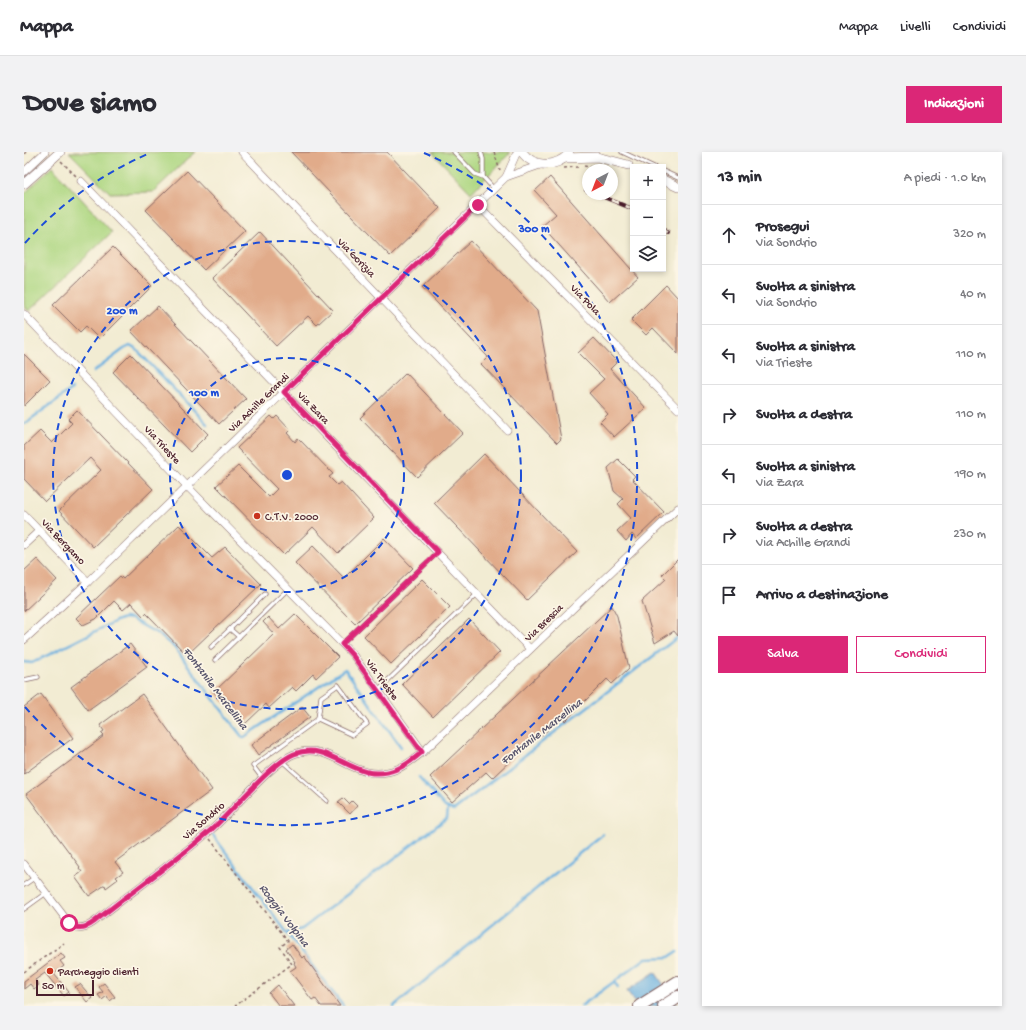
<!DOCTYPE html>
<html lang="it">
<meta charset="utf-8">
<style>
:root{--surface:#fff;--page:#f2f2f3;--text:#2b2b33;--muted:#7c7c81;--line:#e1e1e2;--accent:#db2777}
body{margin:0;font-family:"Gochi Hand",sans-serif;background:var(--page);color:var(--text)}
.controls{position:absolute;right:12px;top:12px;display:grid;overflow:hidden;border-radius:0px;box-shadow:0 2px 6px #0003}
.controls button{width:36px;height:36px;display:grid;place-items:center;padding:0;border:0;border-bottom:1px solid var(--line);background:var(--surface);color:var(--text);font:20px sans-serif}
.compass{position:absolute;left:558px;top:12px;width:36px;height:36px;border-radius:50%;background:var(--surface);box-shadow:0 2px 6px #0003;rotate:222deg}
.scale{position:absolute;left:12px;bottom:10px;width:58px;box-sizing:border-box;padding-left:4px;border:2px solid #4a1f2b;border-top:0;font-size:11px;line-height:14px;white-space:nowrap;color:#4a1f2b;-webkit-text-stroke:3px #fcf5e5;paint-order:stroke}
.stop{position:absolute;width:12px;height:12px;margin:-9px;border:3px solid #db2777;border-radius:50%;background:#fff}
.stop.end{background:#db2777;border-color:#fff;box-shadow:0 1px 4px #0008}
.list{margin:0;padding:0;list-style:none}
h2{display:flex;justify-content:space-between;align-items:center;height:52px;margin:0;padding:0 16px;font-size:17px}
h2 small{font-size:13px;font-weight:400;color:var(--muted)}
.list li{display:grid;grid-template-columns:26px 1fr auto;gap:12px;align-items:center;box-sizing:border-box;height:60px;padding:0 16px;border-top:1px solid var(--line)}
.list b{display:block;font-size:15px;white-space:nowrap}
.list p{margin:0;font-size:13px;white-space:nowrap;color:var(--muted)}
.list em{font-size:13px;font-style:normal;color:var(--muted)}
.actions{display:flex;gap:8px;padding:12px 16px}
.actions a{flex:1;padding:9px 0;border:1px solid var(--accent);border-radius:0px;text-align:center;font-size:14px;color:var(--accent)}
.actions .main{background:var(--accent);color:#fff}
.icon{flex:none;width:22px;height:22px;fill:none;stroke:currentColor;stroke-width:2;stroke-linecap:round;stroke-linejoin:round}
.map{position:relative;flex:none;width:654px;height:854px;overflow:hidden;border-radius:0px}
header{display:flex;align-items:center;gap:24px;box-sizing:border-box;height:56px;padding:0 20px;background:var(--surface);border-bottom:1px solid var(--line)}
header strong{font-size:19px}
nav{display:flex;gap:22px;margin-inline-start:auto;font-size:14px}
.intro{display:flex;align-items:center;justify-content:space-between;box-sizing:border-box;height:96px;padding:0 24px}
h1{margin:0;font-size:28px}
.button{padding:10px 18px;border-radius:0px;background:var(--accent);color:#fff;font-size:14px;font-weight:700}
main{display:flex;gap:24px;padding:0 24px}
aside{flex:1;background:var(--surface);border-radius:0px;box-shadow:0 2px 6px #0003}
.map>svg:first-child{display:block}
</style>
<header>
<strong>Mappa</strong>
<nav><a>Mappa</a><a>Livelli</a><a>Condividi</a></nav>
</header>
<div class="intro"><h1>Dove siamo</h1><a class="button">Indicazioni</a></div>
<main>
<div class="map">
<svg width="654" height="854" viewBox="0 0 654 854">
<rect width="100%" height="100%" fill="#fcf5e5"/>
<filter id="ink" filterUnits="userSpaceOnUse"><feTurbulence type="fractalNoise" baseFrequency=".025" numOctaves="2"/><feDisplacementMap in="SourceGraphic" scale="8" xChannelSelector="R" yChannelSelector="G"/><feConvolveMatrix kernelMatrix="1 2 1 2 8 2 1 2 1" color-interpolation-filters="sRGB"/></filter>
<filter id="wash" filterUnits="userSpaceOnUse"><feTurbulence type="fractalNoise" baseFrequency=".012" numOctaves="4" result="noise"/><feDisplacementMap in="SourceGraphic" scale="16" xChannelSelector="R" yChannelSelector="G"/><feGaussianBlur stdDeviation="0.9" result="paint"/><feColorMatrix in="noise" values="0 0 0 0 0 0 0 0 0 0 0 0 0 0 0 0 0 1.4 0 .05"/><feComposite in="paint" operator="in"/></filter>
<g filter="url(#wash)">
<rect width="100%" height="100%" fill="#f2ecd3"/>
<g fill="#aed782" stroke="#7c7b56">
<polygon points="45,0 171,0 129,40 86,41"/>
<polygon points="408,0 487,0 447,41"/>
<polygon points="28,15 88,80 5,159 0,153 0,42"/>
</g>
<polygon fill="#6ab1e1" stroke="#5a6886" points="631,820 654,854 614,854 603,839"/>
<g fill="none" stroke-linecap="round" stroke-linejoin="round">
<g stroke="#6ab1e1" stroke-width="2.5">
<polyline points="69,220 100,197 106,194 113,198 183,272"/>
<polyline points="0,272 48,237"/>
<polyline points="0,510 8,511 92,469 100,466 107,467 134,482 150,495 219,586 321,517 377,595"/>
<polyline points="395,625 421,655 430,658 654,485"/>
<polyline points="188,682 319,854"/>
<polyline points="263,781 278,777 423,666 424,657"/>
<polyline points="590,830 594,835"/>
<polyline points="370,854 579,682"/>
<polyline points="557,854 622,806 645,805 654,799"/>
</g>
</g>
<g id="blocks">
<g fill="#e1ab8a">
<polygon points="267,0 363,0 416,56 366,104"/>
<polygon points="163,19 221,79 180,118 122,58"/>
<polygon points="526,25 614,125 586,150 518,74 532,62 511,39"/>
<polygon points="236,80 309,158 293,173 284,164 252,194 188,126"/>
<polygon points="447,89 513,159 537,287 533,291 457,212 464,205 398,135"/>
<polygon points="89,95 128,134 75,187 62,174 56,180 29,153"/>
<polygon points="642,133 654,146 654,202 629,176 622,183 607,168"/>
<polygon points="134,154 222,247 195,272 107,179"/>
<polygon points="570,186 593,210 586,217 622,256 590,285 576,270 584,262 565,241 580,227 554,201"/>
<polygon points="0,202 26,228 0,254"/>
<polygon points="107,202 184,282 166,300 89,220"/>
<polygon points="382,221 439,281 393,325 336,266"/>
<polygon points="53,258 129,337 69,395 35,359 77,318 66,306 21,349 0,327 0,294 16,279 28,291 48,271 44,267"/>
<polygon points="247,264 250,267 253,264 266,278 263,281 271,290 274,286 309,322 305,325 313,333 317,330 350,366 314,401 289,375 260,403 192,334 214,314 245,345 253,337 213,296"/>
<polygon points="460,302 553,400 503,448 410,351"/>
<polygon points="594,307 611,324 608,327 640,360 612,387 608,382 602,389 593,379 607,366 594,352 599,347 590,339 584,316"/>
<polygon points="155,373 188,406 201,395 237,432 163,503 122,461 119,464 107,451 99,458 90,449 72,467 59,473 52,466 96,424 99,427"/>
<polygon points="360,386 389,416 331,472 271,411 289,394 320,426"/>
<polygon points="13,407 33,428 0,459 0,419"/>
<polygon points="654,407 654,484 650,479 631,491 618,449 642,427 638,423"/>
<polygon points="398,427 426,455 367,512 340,484"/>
<polygon points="588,454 593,464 605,516 588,532 583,527 541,569 537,565 514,587 511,585 468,626 462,620 428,650 406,625"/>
<polygon points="271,462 314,505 292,526 289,522 272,539 268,535 245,556 242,552 221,572 190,540 250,482 239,470 244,465 255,477"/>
<polygon points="445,467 476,500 409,565 378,532"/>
<polygon points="106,492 123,515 64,558 47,535"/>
<polygon points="17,542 49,586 0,622 0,555"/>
<polygon points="118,542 188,638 91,710 99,720 92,725 94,727 82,736 81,733 65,744 51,725 58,720 55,716 56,715 2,642 80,584 77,581 80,579 76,573"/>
<polygon points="278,555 286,565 234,603 227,593"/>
<polygon points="319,646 325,652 328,649 333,654 326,662 314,650"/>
<polygon points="268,792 278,806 280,804 316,854 297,854 291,846 288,848 266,819 272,815 270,811 271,810 262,797"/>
<polygon points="37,801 41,806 36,809 40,814 30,822 45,840 40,844 21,821 11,828 15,833 10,837 6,832 0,837 0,829"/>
<polygon points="80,831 91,845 86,849 83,844 78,848 74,843 79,840 75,835"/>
<polygon points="56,832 68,846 63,850 51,835"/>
<polygon points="254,833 270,854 255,854 245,841"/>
</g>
</g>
</g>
<g filter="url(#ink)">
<use href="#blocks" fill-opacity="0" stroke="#856766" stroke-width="1"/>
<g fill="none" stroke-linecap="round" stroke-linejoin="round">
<defs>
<g id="service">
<polyline points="430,0 451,22 459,25 459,7 457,0"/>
<polyline points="598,0 630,15"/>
<polyline points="639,19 654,26"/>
<polyline points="459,25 470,37"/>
<polyline points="206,477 241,442"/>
<polyline points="318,492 414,400"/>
<polyline points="187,495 206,477 215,485"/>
<polyline points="191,508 264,437"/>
<polyline points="0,528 14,525"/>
<polygon points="314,533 343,572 328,583 294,567 297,545"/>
<polyline points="354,538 453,442"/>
<polyline points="258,609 303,649"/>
<polyline points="238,626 229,614 294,567"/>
<polyline points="0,733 10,726"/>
<polyline points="0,757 22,741"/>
</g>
<g id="minor">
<polyline points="218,0 483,278"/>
<polyline points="493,0 482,25 519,12"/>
<polyline points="0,20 21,0"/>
<polyline points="57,29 506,497"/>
<polyline points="454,53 654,257"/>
<polyline points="0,162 163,334 329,503 399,600"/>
<polyline points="0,363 64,430"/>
<polyline points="0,393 15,379"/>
<polyline points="0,488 64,430 482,25"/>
<path d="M0 712 45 771C53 778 62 776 70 770 109 739 150 710 187 678 209 659 246 612 270 602 309 587 330 635 373 617 383 613 391 606 399 600L654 356"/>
</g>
<g id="tertiary">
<path d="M498 0C510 16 531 16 545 2"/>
<polyline points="541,6 573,5 604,13"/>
<polyline points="639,28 654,35"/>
<polyline points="0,32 36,0"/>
</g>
<g id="trunk">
<polyline points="616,854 654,830"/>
<polyline points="640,854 654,845"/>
</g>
</defs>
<use href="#service" stroke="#856766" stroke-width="5"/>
<use href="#minor" stroke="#856766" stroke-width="8"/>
<use href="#tertiary" stroke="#856766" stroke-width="10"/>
<use href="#trunk" stroke="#856766" stroke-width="14"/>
<g stroke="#856766" stroke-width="1.5" stroke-dasharray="3 3" stroke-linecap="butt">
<polyline points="470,0 476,19"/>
<polyline points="0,2 2,0"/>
<polyline points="37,9 53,25"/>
<polyline points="560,14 582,17"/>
<polyline points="540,16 554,15"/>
<polyline points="186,687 264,789 256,795 268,812 211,854"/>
<polyline points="0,820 40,791"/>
</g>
<use href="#service" stroke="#fff" stroke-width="3.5"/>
<use href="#minor" stroke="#fff" stroke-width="7"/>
<use href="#tertiary" stroke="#fff" stroke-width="9"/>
<use href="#trunk" stroke="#fff" stroke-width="12"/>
<defs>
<g id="rail">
<polyline points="562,38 564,39"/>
<polyline points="572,42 609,57"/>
<polyline points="639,77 644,81"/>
</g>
</defs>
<use href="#rail" stroke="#4a1f2b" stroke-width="4"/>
<use href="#rail" stroke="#fcf5e5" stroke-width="2.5" stroke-dasharray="8" stroke-linecap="butt"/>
</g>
</g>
<g fill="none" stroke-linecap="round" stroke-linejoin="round" filter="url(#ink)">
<path stroke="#db2777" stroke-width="5" d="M45 771C53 778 62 776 70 770 109 739 150 710 187 678 209 659 246 612 270 602 309 587 330 635 373 617 383 613 391 606 398 600L329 504 318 492 414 400 260 240 454 53"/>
</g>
<g fill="none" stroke="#1d4ed8" stroke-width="2" stroke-dasharray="7 5">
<circle cx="263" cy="323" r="117"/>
<circle cx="263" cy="323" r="234"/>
<path d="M1 91A350 350 0 0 1 126 1M400 1A350 350 0 1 1 1 555"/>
</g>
<g fill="#c8321e" stroke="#fcf5e5" stroke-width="1.5">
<circle cx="233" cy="364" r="4"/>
<circle cx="26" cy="819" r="4"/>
</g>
<g text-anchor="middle" stroke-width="3.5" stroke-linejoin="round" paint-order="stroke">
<g font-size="11" fill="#4a1f2b" stroke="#fcf5e5">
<text transform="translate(333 105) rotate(46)" y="4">Via Gorizia</text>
<text transform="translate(562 147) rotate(46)" y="4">Via Pola</text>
<text transform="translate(234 250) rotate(-44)" y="4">Via Achille Grandi</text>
<text transform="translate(290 255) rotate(46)" y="4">Via Zara</text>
<text transform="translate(139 292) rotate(47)" y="4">Via Trieste</text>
<text transform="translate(40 389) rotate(46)" y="4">Via Bergamo</text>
<text transform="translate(519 470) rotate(-44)" y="4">Via Brescia</text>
<text transform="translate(359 527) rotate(54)" y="4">Via Trieste</text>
<text transform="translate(179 668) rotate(-41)" y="4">Via Sondrio</text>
</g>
<g font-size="11" fill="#4a1f2b" stroke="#fcf5e5" text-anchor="start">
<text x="241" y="368">C.T.V. 2000</text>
<text x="34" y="823">Parcheggio clienti</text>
</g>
<g font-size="12" font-style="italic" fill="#55526b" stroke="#fcf5e5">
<text transform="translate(192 536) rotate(53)" y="4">Fontanile Marcellina</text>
<text transform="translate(517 579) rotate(-38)" y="4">Fontanile Marcellina</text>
<text transform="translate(261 763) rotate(53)" y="4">Roggia Volpina</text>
</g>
</g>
<circle cx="263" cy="323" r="6" fill="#1d4ed8" stroke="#fcf5e5" stroke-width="2"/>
<g font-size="12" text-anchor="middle" font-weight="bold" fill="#1d4ed8" stroke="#fcf5e5" stroke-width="3.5" stroke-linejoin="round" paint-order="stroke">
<text x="510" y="80">300 m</text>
<text x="98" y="162">200 m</text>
<text x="180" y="244">100 m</text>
</g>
</svg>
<div class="controls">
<button>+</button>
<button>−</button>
<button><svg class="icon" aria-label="layers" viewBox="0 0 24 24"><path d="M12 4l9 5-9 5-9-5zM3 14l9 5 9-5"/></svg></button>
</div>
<svg class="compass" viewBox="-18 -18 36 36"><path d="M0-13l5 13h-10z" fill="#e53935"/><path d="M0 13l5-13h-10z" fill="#7c7c81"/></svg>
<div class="scale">50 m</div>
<div class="stop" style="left:45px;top:771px"></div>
<div class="stop end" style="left:454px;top:53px"></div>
</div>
<aside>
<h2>13 min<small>A piedi · 1.0 km</small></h2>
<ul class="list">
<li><svg class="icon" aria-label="ahead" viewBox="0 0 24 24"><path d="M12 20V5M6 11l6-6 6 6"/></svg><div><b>Prosegui</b><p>Via Sondrio</p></div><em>320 m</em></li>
<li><svg class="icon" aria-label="left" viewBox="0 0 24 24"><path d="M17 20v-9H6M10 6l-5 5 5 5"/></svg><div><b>Svolta a sinistra</b><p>Via Sondrio</p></div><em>40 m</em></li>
<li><svg class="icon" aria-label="left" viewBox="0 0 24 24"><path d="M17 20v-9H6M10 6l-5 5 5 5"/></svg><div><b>Svolta a sinistra</b><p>Via Trieste</p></div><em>110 m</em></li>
<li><svg class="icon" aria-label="right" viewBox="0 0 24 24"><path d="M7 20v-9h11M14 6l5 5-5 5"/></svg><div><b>Svolta a destra</b></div><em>110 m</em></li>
<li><svg class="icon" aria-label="left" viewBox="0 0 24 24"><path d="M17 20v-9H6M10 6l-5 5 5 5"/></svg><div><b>Svolta a sinistra</b><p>Via Zara</p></div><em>190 m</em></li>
<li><svg class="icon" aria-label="right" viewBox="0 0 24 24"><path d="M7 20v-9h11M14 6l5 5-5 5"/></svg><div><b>Svolta a destra</b><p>Via Achille Grandi</p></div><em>230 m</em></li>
<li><svg class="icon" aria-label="arrive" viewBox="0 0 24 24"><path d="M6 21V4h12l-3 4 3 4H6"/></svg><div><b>Arrivo a destinazione</b></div></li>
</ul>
<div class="actions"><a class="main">Salva</a><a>Condividi</a></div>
</aside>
</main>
